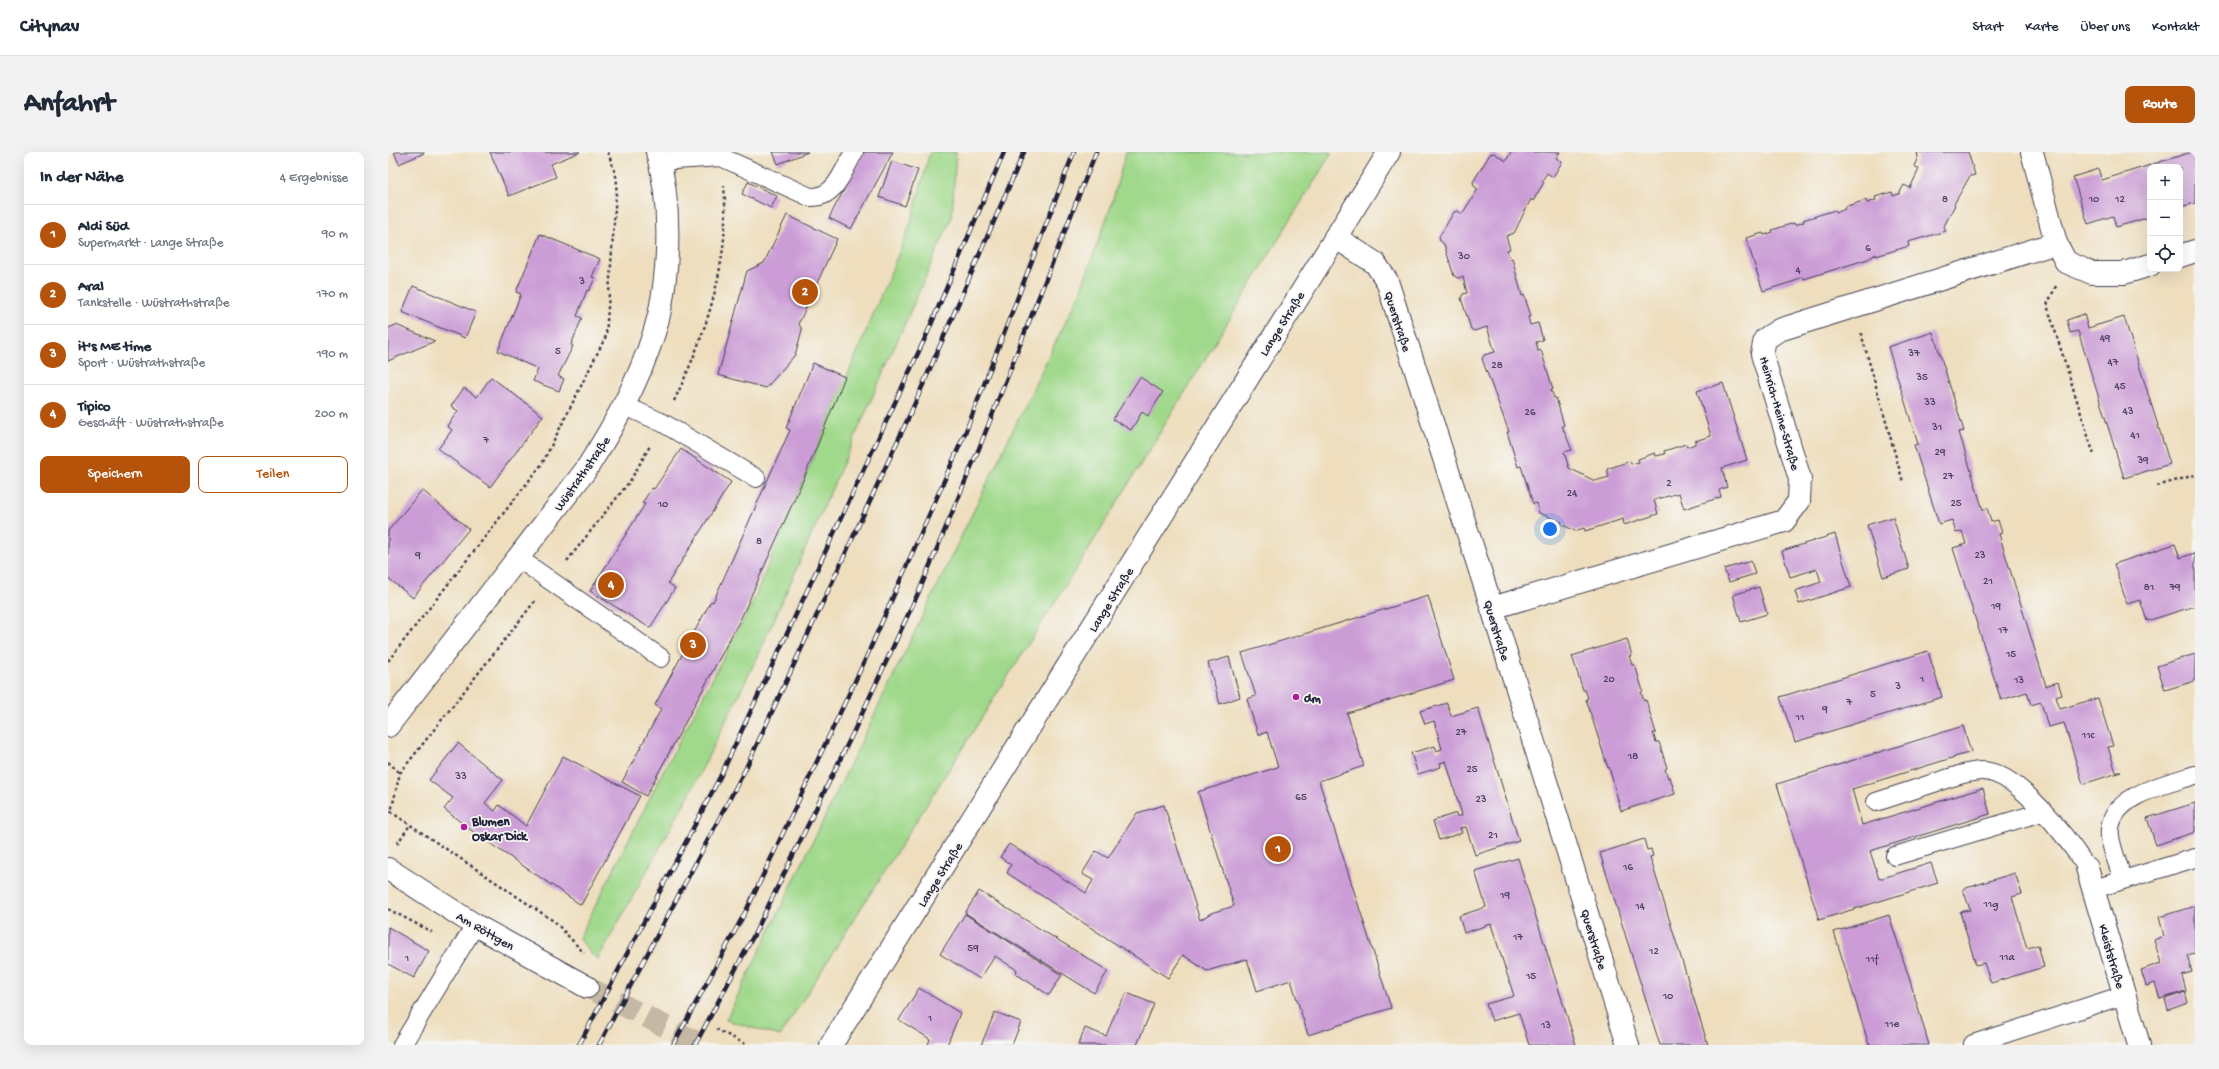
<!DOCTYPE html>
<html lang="de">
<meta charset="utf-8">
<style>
:root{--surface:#fff;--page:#f2f2f3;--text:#1f2937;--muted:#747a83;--line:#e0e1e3;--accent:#b45309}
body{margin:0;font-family:"Gochi Hand",sans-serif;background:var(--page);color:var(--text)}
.controls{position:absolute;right:12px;top:12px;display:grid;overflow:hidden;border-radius:8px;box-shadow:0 4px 16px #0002}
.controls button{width:36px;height:36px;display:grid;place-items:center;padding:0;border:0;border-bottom:1px solid var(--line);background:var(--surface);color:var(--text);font:20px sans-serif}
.you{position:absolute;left:1162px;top:377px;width:14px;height:14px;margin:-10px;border:3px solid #fff;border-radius:50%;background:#1a73e8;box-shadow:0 0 0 6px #1a73e833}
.badge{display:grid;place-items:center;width:26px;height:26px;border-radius:50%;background:var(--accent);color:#fff;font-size:13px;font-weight:700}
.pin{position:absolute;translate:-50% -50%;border:2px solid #fff;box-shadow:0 1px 4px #0006}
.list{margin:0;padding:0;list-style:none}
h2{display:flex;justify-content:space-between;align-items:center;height:52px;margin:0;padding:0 16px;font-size:17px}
h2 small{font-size:13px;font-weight:400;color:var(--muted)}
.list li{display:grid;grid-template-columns:26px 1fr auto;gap:12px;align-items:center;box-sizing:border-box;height:60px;padding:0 16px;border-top:1px solid var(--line)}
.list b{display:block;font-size:15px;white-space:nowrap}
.list p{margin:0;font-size:13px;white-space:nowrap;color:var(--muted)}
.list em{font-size:13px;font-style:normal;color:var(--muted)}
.actions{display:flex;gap:8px;padding:12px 16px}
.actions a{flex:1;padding:9px 0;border:1px solid var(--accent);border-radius:8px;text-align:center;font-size:14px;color:var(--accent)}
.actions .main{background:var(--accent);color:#fff}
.icon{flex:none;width:22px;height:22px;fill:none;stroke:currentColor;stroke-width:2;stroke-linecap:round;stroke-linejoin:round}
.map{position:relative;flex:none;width:1807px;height:893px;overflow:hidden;border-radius:8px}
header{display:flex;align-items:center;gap:24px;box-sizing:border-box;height:56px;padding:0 20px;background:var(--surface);border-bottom:1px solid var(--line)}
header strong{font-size:19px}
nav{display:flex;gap:22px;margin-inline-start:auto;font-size:14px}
.intro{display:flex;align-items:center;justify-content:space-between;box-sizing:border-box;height:96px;padding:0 24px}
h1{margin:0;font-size:28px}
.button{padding:10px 18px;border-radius:8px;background:var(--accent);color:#fff;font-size:14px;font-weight:700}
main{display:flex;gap:24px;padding:0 24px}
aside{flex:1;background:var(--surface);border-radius:8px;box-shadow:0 4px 16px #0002}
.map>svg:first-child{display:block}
</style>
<header>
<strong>Citynav</strong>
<nav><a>Start</a><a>Karte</a><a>Über uns</a><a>Kontakt</a></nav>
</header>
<div class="intro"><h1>Anfahrt</h1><a class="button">Route</a></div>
<main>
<aside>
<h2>In der Nähe<small>4 Ergebnisse</small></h2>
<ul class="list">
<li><span class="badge">1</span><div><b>Aldi Süd</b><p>Supermarkt · Lange Straße</p></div><em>90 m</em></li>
<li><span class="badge">2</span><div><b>Aral</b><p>Tankstelle · Wüstrathstraße</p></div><em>170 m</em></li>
<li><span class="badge">3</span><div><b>it's ME time</b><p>Sport · Wüstrathstraße</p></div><em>190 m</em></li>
<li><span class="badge">4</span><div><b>Tipico</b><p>Geschäft · Wüstrathstraße</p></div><em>200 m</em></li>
</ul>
<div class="actions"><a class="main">Speichern</a><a>Teilen</a></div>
</aside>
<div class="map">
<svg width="1807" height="893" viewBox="0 0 1807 893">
<rect width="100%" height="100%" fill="#f6f6f2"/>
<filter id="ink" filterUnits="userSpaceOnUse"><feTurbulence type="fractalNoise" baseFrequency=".025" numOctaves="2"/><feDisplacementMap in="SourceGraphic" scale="8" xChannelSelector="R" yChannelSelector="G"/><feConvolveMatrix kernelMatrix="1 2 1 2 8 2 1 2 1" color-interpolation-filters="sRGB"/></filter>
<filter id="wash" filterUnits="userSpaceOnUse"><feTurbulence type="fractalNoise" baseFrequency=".012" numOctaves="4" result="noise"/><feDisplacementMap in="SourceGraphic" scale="16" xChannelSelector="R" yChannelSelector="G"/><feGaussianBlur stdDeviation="0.9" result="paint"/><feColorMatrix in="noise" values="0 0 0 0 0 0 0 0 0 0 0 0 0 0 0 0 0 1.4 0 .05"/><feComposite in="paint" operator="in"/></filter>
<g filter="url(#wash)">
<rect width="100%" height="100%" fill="#eedebe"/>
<g fill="#a0d98b" stroke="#617e63">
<polygon points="542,0 568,0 564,65 370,504 301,643 210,807 203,802 191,786 276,618 363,454 522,74"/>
<polygon points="738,0 944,0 700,398 392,884 338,868 692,140 723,54"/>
</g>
<g id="blocks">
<g fill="#cb9cd6">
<polygon points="6,0 36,0 36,1 11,12"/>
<polygon points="102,0 192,0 163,12 168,25 121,44"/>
<polygon points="385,0 420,0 390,12"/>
<polygon points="476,0 505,0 463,77 441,66"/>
<polygon points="1123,0 1172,0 1168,6 1174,10 1165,25 1159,21 1154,29 1156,30 1145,49 1143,47 1126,81 1118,84 1122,97 1119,98 1122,107 1124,106 1134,144 1136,143 1143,164 1140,165 1142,173 1150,171 1155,188 1148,190 1150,199 1153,198 1165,237 1163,237 1166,246 1168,246 1176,273 1174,274 1184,298 1176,300 1181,316 1207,329 1221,325 1219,317 1242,309 1243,312 1251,310 1250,307 1267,301 1268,304 1277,302 1276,299 1298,292 1299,295 1307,292 1307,289 1323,284 1309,239 1335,231 1359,308 1334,316 1339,335 1331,338 1333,345 1296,357 1291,341 1266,348 1270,362 1236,373 1235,367 1197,379 1196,376 1187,379 1173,372 1174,370 1151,361 1148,351 1145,352 1133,314 1130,315 1119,280 1121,280 1094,207 1096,203 1107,200 1099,175 1086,179 1083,177 1073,146 1075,142 1079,141 1075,125 1070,126 1066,124 1056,92 1052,89 1051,85 1066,60 1070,59 1074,62 1090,37 1086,34 1085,30 1102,2 1106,1 1118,9"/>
<polygon points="1529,0 1580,0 1587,23 1582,24 1566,52 1567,53 1556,74 1558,79 1520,90 1521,94 1488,104 1488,102 1480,107 1416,127 1415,125 1407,128 1407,129 1375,139 1358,86 1375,81 1376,83 1385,80 1384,78 1406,71 1407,73 1416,70 1415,68 1447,58 1448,61 1457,57 1456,55 1478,48 1479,51 1488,48 1487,45 1504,40 1505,44 1511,42 1516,33 1522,36 1531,17 1526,14 1530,5"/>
<polygon points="1804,0 1807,0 1807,51 1792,55 1792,15 1762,15 1762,65 1728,75 1725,64 1700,72 1685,25 1710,17 1714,28"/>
<polygon points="504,9 530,18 517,54 491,45"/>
<polygon points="360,30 389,44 383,56 354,42"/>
<polygon points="399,63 449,87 412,169 410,170 414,178 407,203 378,236 330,223 359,119 376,111"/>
<polygon points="152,82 212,107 204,125 207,126 201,139 199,138 189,164 194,166 183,193 185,194 170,224 176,227 171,239 145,229 150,217 110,199 133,142 128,140"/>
<polygon points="25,134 88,160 77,186 14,160"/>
<polygon points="1696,162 1700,176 1736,165 1782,312 1736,326 1690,179 1682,181 1679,168"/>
<polygon points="8,173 47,189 0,209 0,176"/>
<polygon points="1545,180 1576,279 1571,280 1595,358 1599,356 1603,370 1610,368 1614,381 1611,382 1658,534 1670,530 1674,543 1668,545 1672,557 1710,546 1725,594 1720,595 1728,620 1733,620 1695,632 1676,571 1660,575 1653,550 1643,553 1639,540 1613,548 1565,396 1578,392 1574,379 1568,381 1564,368 1551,372 1526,293 1530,292 1500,195"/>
<polygon points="425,211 457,225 416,326 354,464 258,644 234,630 273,557 267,553 323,449 325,450 402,278 398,276"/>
<polygon points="103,225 155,264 102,335 50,297 64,278 59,274 70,259 63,254 76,236 89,245"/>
<polygon points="752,225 775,240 760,264 754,260 743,278 725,267"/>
<polygon points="293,297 343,330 280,431 287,436 262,476 202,439 257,352 254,351 264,336 266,337"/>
<polygon points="34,338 81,377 25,446 0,426 0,379"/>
<polygon points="1505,365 1521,417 1495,425 1479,373"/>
<polygon points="1447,382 1463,435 1411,452 1407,439 1433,430 1429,417 1402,425 1394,399"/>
<polygon points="1787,392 1792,406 1807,401 1807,454 1759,469 1752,448 1739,452 1726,412"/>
<polygon points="1363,409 1367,422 1341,430 1336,417"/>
<polygon points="1371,435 1379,462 1353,470 1345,443"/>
<polygon points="1040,444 1066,528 959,561 976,614 931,629 1003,856 920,883 903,828 869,839 859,807 819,819 795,803 780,826 619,721 623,713 612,705 621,692 698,741 705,728 694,722 708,699 720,706 749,661 776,653 812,768 823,761 846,754 810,640 890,615 879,580 870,583 859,547 868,544 854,501"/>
<polygon points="1239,487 1244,504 1241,504 1244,513 1247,513 1255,539 1253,540 1256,549 1258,548 1268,581 1265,581 1268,590 1271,590 1279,616 1277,617 1280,626 1282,625 1287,642 1233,659 1221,615 1220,616 1198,547 1200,546 1197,538 1195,538 1184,504"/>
<polygon points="1540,499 1554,545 1407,590 1392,545"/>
<polygon points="1807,502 1807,529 1777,538 1769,514"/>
<polygon points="841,505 852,545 832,552 820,511"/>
<polygon points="1059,551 1063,564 1090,556 1131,689 1087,703 1078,675 1072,676 1074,681 1051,688 1045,669 1068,661 1069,665 1074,663 1058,609 1052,611 1053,615 1030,622 1023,601 1047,594 1049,599 1054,597 1046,569 1037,572 1032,559"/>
<polygon points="1575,574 1583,600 1464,637 1474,673 1595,636 1602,662 1482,699 1491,727 1543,711 1550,731 1431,768 1389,632"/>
<polygon points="70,591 115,628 97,651 107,659 111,653 138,674 175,604 252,644 193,753 88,682 56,657 65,646 41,628"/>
<polygon points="1807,651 1807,680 1768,693 1759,666"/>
<polygon points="1256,687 1259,698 1263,697 1265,704 1262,705 1320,893 1272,893 1237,782 1212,701"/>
<polygon points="1130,706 1138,733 1188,893 1141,893 1131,861 1104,869 1098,852 1126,844 1103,772 1076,781 1071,764 1098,755 1087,719"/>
<polygon points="1627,721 1634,742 1624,745 1639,796 1650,793 1656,815 1603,831 1596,811 1588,813 1572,760 1582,758 1575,737"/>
<polygon points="591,739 720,819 706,841 577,761"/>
<polygon points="1807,754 1807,801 1799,803 1804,820 1794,823 1798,839 1772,847 1767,831 1758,834 1753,818 1773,811 1766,788 1776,784 1771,765"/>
<polygon points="577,762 674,823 661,843 628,822 629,818 607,804 592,827 552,802"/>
<polygon points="1501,763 1523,832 1541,893 1481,893 1446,780"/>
<polygon points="0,775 41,799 26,826 0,812"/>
<polygon points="531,836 572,861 559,893 540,893 542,887 511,868"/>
<polygon points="1797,840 1800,851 1780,858 1777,847"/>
<polygon points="739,841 766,852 749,893 690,893 697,876 718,884 729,857"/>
<polygon points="607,860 633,870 624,893 593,893"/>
</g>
</g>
</g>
<g filter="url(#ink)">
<use href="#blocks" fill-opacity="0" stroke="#413e4f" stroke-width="1"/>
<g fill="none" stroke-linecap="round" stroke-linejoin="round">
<polyline stroke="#c5b8a4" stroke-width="22" stroke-dasharray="22 11" stroke-linecap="butt" points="199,835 314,893"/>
<defs>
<g id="lane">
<path d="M271 9 333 5 422 45C447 47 455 19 466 0"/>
<polyline points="235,253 275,271 368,326"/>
<polyline points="130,406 273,506"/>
<path d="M1488 650C1509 643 1531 636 1552 629 1565 625 1580 619 1594 619 1630 619 1680 687 1699 716"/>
<polyline points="1507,704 1654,660"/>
<path d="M1735 727C1731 714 1720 690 1722 677 1725 642 1780 632 1807 623"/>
<polyline points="1706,737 1807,706"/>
<polyline points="1585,892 1736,843"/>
<polyline points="14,893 87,773"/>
</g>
<g id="street">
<polyline points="1644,0 1668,91"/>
<polyline points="947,85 987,111 999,129 1104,456 1240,893"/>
<polyline points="1792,104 1807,99"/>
<polyline points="1104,456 1396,369 1411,349 1412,327 1374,202 1377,187 1391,178 1668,91 1678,110 1704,121 1736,121 1762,113"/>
<polyline points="1699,716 1751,893"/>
</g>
<g id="secondary">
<path d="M0 574 197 319C227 273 258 217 271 163 282 113 283 49 269 0"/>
<polyline points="0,717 87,773 199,835"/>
<polyline points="443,893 1001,0"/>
</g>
</defs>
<use href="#lane" stroke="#413e4f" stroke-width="20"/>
<use href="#street" stroke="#413e4f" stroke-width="24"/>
<use href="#secondary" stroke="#413e4f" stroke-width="24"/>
<g stroke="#413e4f" stroke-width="2.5" stroke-dasharray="3 3" stroke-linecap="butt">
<polyline points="1668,134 1659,153 1706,303"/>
<polyline points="1473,181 1515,330"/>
<path d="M286 249C318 182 343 109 336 34"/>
<polyline points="1769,334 1807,323"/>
<polyline points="179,409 242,329 262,294"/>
<polyline points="147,449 12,621 3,660 167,770 196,801"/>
<polyline points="0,509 154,312 218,184 229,27 220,0"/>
<polyline points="0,610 12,621"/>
<polyline points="9,692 22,673"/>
<polyline points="0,757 44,780"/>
<polyline points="328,877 359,893"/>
</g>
<use href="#lane" stroke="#fff" stroke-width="18"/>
<use href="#street" stroke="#fff" stroke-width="22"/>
<use href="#secondary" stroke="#fff" stroke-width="22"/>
<defs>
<g id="rail">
<polyline points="191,893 332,625 539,182 616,0"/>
<polyline points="211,893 357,618 524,258 636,0"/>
<polyline points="285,893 359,757 478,506 578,279 686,0"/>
<polyline points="307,893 367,781 465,581 532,437 592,294 708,0"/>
</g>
</defs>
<use href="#rail" stroke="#22223b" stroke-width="4.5"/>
<use href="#rail" stroke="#f6f6f2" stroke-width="3" stroke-dasharray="9" stroke-linecap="butt"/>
</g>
</g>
<g fill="#b5179e" stroke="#f6f6f2" stroke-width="1.5">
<circle cx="908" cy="545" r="4"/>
<circle cx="76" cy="675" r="4"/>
</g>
<g text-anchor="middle" stroke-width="3.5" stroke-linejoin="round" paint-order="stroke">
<g font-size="11" fill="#4c4062">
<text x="1557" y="50">8</text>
<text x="1706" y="50">10</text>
<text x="1732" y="50">12</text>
<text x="1480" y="99">6</text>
<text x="1076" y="107">30</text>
<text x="1410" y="121">4</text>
<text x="194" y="132">3</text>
<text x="1717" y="189">49</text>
<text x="170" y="202">5</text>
<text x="1526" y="204">37</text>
<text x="1725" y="213">47</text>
<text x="1109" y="216">28</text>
<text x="1534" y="228">35</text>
<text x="1732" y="237">45</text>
<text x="1542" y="253">33</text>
<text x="1740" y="262">43</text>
<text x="1142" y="263">26</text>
<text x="1549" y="278">31</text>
<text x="1747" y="286">41</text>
<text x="98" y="291">7</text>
<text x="1552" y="303">29</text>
<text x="1755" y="311">39</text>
<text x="1560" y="327">27</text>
<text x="1281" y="334">2</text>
<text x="1184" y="344">24</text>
<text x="1568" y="354">25</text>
<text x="275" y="355">10</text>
<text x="371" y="392">8</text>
<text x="30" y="406">9</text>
<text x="1592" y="406">23</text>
<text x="1600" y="432">21</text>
<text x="1761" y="438">81</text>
<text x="1787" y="438">79</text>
<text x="1608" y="457">19</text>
<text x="1615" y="481">17</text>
<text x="1623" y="505">15</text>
<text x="1221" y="530">20</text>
<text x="1534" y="530">1</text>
<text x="1631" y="531">13</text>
<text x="1510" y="537">3</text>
<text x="1485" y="545">5</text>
<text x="1461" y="553">7</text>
<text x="1437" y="560">9</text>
<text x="1412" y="568">11</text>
<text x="1073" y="583">27</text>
<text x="1700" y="586">11c</text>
<text x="1245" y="607">18</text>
<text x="1084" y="620">25</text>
<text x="73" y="627">33</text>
<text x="913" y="648">65</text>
<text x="1093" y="650">23</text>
<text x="1105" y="686">21</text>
<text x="1240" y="718">16</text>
<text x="1117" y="746">19</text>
<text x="1603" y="755">11g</text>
<text x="1252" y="757">14</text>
<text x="1130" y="788">17</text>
<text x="585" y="799">59</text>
<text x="1266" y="802">12</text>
<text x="1619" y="808">11a</text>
<text x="19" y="809">1</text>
<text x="1484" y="810">11f</text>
<text x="1143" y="827">15</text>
<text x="1280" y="847">10</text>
<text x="542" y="869">1</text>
<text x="1504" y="875">11e</text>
<text x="1158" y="876">13</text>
</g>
<g font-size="13" fill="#22223b" stroke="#f6f6f2">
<text transform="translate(1011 169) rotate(72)" y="5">Querstraße</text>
<text transform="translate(893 171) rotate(-58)" y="5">Lange Straße</text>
<text transform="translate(1393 261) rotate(74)" y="5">Heinrich-Heine-Straße</text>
<text transform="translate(193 321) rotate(-55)" y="5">Wüstrathstraße</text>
<text transform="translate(722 447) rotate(-58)" y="5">Lange Straße</text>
<text transform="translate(1110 478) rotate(73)" y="5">Querstraße</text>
<text transform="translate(551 722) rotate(-58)" y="5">Lange Straße</text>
<text transform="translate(98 778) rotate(30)" y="5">Am Röttgen</text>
<text transform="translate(1207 787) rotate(73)" y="5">Querstraße</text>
<text transform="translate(1725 804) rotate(74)" y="5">Kleiststraße</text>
</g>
<g font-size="13" font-weight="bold" fill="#22223b" stroke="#f6f6f2" text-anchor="start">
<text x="916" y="550">dm</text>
<text x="84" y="673">Blumen<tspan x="84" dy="15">Oskar Dick</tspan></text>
</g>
</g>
</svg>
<div class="controls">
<button>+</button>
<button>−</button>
<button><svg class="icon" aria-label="locate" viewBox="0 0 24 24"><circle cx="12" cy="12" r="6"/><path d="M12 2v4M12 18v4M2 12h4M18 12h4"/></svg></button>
</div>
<div class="you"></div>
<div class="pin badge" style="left:890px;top:697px">1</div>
<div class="pin badge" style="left:417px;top:140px">2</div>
<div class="pin badge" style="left:305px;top:493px">3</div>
<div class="pin badge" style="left:223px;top:433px">4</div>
</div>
</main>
